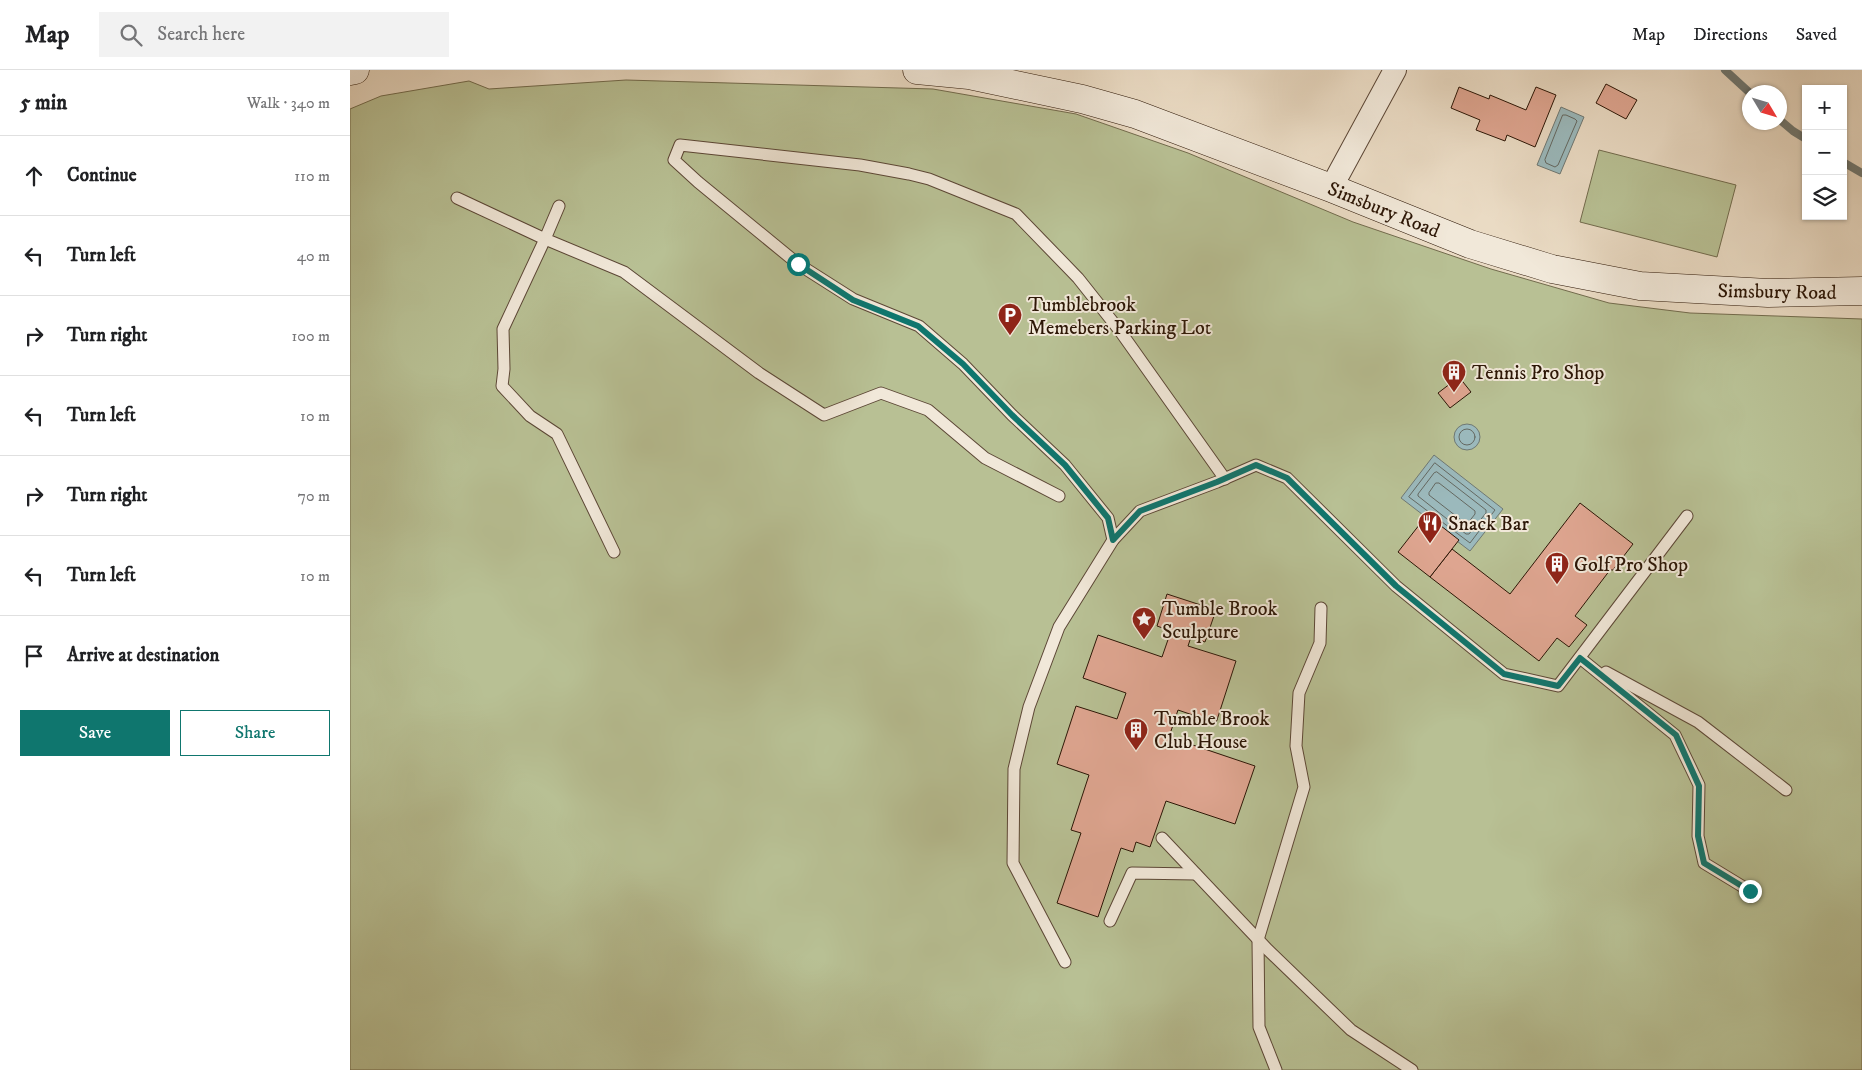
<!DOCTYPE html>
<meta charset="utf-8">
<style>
:root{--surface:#fff;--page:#f2f2f2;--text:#202124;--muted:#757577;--line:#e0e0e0;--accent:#0f766e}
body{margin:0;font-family:"IM FELL DW Pica",serif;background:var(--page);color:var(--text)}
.controls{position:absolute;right:15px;top:15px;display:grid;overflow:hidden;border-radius:0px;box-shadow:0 1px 4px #0004}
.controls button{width:45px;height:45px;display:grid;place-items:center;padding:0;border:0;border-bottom:1px solid var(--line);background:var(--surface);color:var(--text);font:25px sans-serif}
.compass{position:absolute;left:1392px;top:15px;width:45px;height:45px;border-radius:50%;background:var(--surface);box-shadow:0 1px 4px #0004;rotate:128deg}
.stop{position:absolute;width:15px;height:15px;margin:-11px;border:4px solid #0f766e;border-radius:50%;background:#fff}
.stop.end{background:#0f766e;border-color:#fff;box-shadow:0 1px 5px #0008}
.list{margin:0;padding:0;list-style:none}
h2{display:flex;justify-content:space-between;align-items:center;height:65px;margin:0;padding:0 20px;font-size:21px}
h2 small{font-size:16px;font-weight:400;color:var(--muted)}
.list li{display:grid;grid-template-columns:32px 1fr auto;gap:15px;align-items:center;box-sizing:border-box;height:80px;padding:0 20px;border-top:1px solid var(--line)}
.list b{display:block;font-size:19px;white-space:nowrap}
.list em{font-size:16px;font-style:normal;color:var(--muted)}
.actions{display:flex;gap:10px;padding:15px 20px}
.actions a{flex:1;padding:11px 0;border:1px solid var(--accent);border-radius:0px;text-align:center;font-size:18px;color:var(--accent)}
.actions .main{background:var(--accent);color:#fff}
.icon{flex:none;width:28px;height:28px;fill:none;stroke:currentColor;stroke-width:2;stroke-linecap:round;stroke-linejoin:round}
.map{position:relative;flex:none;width:1512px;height:1000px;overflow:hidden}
header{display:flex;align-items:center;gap:30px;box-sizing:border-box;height:70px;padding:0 25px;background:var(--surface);border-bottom:1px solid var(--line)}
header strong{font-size:24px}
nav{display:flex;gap:28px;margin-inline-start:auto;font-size:18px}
.search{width:350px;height:45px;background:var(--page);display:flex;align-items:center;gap:12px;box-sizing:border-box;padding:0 18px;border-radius:0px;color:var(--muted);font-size:19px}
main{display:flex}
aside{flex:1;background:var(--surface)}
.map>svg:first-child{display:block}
</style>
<header>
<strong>Map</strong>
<div class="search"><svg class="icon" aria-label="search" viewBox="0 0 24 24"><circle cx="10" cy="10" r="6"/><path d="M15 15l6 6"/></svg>Search here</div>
<nav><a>Map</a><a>Directions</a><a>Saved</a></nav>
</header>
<main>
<aside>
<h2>5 min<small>Walk · 340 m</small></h2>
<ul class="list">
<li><svg class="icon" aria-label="ahead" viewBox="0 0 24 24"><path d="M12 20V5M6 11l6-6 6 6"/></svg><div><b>Continue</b></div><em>110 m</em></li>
<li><svg class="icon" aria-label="left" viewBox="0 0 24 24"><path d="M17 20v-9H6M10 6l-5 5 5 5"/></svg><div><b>Turn left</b></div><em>40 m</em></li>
<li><svg class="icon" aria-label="right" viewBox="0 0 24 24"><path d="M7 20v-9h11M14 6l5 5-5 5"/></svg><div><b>Turn right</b></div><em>100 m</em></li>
<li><svg class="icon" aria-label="left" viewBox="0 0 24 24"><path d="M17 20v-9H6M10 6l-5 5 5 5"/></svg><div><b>Turn left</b></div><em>10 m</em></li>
<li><svg class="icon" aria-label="right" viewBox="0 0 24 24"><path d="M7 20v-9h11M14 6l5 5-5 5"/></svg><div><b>Turn right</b></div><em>70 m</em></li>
<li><svg class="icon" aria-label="left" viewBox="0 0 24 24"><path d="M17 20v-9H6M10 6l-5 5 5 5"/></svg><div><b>Turn left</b></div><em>10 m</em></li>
<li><svg class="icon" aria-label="arrive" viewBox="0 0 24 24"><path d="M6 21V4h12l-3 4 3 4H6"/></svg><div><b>Arrive at destination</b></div></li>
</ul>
<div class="actions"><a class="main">Save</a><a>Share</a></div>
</aside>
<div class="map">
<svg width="1512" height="1000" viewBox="0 0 1512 1000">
<rect width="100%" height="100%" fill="#eadbc4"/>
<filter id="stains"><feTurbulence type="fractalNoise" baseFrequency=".004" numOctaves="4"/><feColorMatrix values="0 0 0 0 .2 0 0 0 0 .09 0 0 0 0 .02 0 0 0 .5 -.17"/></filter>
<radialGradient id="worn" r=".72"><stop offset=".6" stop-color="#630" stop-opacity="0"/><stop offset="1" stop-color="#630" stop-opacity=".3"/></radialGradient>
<g fill="#b8c094" stroke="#726b4d">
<polygon points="276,10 583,19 726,44 838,83 1003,152 1141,199 1259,233 1340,243 1512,249 1512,1000 0,1000 0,39 31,26 119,11 139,19"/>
<polygon points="1249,80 1386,115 1367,187 1230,152"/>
</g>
<g fill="#9bb9bc" stroke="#6f7873">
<polygon points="1211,37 1234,47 1210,104 1187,95"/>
<circle cx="1117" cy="367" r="13"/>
<polygon points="1084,385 1153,439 1120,481 1051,428"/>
</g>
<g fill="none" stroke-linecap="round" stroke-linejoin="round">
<g stroke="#646861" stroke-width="1">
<polygon points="1213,45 1216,45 1225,49 1227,51 1208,95 1205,97 1196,93 1195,90"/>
<circle cx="1117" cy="367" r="8"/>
<polygon points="1085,393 1145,440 1120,473 1059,427"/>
<polygon points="1087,402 1136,440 1136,443 1119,464 1116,464 1068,426 1068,424 1084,403"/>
<polygon points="1086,413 1089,413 1125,441 1125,444 1118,453 1115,453 1079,425 1079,423"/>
</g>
<g stroke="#6f7873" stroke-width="8">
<polyline points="1375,0 1400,23"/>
<polyline points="1430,50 1443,61 1456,69"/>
<polyline points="1493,92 1512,103"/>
</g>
</g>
<g fill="#dea590" stroke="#2c1606">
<polygon points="1256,14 1287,30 1276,49 1246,33"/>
<polygon points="1109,17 1139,29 1140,25 1176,40 1186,17 1206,25 1185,77 1157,65 1155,71 1126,60 1130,50 1101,38"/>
<polygon points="1109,307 1121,322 1100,338 1088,323"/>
<polygon points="1230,433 1283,474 1263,500 1260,500 1225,546 1237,555 1219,577 1207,568 1189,591 1080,507 1102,479 1160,524"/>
<polygon points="1077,445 1109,470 1080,507 1048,482"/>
<polygon points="817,524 866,540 855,572 841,567 838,576 886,591 866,653 828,640 819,667 905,696 885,754 816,731 800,777 786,772 783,782 771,778 748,847 707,833 731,763 721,760 739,705 707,694 726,636 767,649 776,623 733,608 748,565 812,587 821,561 807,556"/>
</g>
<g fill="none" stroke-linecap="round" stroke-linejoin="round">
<defs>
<g id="service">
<polyline points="107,128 195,169 153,259 154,299 152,316 180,346 207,364 264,482"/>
<polyline points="209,136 195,169 274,202 409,303 474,345 531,323 578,340 635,388 709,426"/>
<polyline points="763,470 758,448 715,395 662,345 613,294 569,256 503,229 448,194 348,112 324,90 330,75 510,95 559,104 579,109 666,144 728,208 770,261 875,409"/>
<polyline points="1230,588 1325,665 1349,715 1348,766 1354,793 1400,821"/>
<polyline points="1256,602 1348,652 1436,720"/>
<polyline points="812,768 918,880 1001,960 1062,1000"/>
<polyline points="760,851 782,803 846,804"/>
<polyline points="715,892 663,793 664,699 679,637 709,557 763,470 790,441 867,412 906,395 937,408 1046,516 1154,604 1208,616 1337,446"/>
<polyline points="926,1000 909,957 908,870 954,717 946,676 949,623 970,573 971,538"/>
</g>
<polyline id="minor" points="981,118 1045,0"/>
<g id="secondary">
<polyline points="567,0 619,5 732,29 785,44 981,118 1120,174 1202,199 1290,216 1418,223 1512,221"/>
<polyline points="0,1 5,0"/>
</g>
</defs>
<use href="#service" stroke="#5c4736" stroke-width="13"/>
<use href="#minor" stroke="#5c4736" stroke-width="24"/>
<use href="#secondary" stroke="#2c1606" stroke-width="29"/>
<use href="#service" stroke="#f1e8d9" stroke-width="11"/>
<use href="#minor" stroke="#f1e8d9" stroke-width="22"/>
<use href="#secondary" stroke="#f1e8d9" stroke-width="28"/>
</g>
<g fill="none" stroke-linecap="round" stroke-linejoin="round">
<polyline stroke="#0f766e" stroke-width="6" points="448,194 503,230 568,256 613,294 662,345 715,395 758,448 763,470 790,441 867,412 906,395 937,408 1046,516 1154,604 1208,616 1230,588 1326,665 1349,716 1348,766 1354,793 1400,821"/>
</g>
<defs>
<symbol id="parking-pin" viewBox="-11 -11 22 30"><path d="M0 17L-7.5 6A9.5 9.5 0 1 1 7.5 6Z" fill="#8f2418" stroke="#f1e8d9"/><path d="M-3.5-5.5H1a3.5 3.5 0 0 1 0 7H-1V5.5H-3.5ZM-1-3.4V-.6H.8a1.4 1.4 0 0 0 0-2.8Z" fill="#fff"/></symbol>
<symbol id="building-pin" viewBox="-11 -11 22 30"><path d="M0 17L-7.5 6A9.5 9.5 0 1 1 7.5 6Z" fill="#8f2418" stroke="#f1e8d9"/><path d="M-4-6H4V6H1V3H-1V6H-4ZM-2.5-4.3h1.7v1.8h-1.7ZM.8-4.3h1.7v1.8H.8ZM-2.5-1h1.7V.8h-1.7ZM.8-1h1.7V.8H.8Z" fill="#fff"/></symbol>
<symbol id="restaurant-pin" viewBox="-11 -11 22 30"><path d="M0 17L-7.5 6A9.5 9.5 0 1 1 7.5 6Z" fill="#8f2418" stroke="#f1e8d9"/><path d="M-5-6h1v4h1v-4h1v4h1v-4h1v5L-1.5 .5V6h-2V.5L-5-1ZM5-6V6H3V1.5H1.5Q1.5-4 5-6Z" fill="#fff"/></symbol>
<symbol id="sight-pin" viewBox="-11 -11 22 30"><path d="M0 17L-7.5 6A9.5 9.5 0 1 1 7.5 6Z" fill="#8f2418" stroke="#f1e8d9"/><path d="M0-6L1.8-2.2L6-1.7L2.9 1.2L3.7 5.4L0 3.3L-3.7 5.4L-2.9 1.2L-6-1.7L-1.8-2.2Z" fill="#fff"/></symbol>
</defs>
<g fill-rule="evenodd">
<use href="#parking-pin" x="646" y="231" width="28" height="38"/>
<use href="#building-pin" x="1090" y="288" width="28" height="38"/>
<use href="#restaurant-pin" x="1066" y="439" width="28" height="38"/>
<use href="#building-pin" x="1193" y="480" width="28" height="38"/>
<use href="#sight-pin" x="780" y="535" width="28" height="38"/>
<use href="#building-pin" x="772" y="646" width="28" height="38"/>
</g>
<g text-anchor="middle" stroke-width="4" stroke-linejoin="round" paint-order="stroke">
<g font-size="20" fill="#2c1606" stroke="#f1e8d9">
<text transform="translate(1034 139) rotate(22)" y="7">Simsbury Road</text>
<text transform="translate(1427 221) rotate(1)" y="7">Simsbury Road</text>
</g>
<g font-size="20" fill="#2c1606" stroke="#f1e8d9" text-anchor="start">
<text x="678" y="241">Tumblebrook<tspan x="678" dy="23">Memebers Parking Lot</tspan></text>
<text x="1122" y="309">Tennis Pro Shop</text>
<text x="1098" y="460">Snack Bar</text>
<text x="1224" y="501">Golf Pro Shop</text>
<text x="812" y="545">Tumble Brook<tspan x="812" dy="23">Sculpture</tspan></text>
<text x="804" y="655">Tumble Brook<tspan x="804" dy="23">Club House</tspan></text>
</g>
</g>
<rect width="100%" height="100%" filter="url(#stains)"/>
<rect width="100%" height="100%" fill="url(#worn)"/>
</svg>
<div class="controls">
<button>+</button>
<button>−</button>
<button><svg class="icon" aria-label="layers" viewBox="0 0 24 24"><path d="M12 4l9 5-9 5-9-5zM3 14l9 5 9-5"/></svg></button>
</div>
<svg class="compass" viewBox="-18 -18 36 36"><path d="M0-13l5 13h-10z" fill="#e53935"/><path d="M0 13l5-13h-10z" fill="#757577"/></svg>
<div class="stop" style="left:448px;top:194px"></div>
<div class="stop end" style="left:1400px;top:821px"></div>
</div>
</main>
